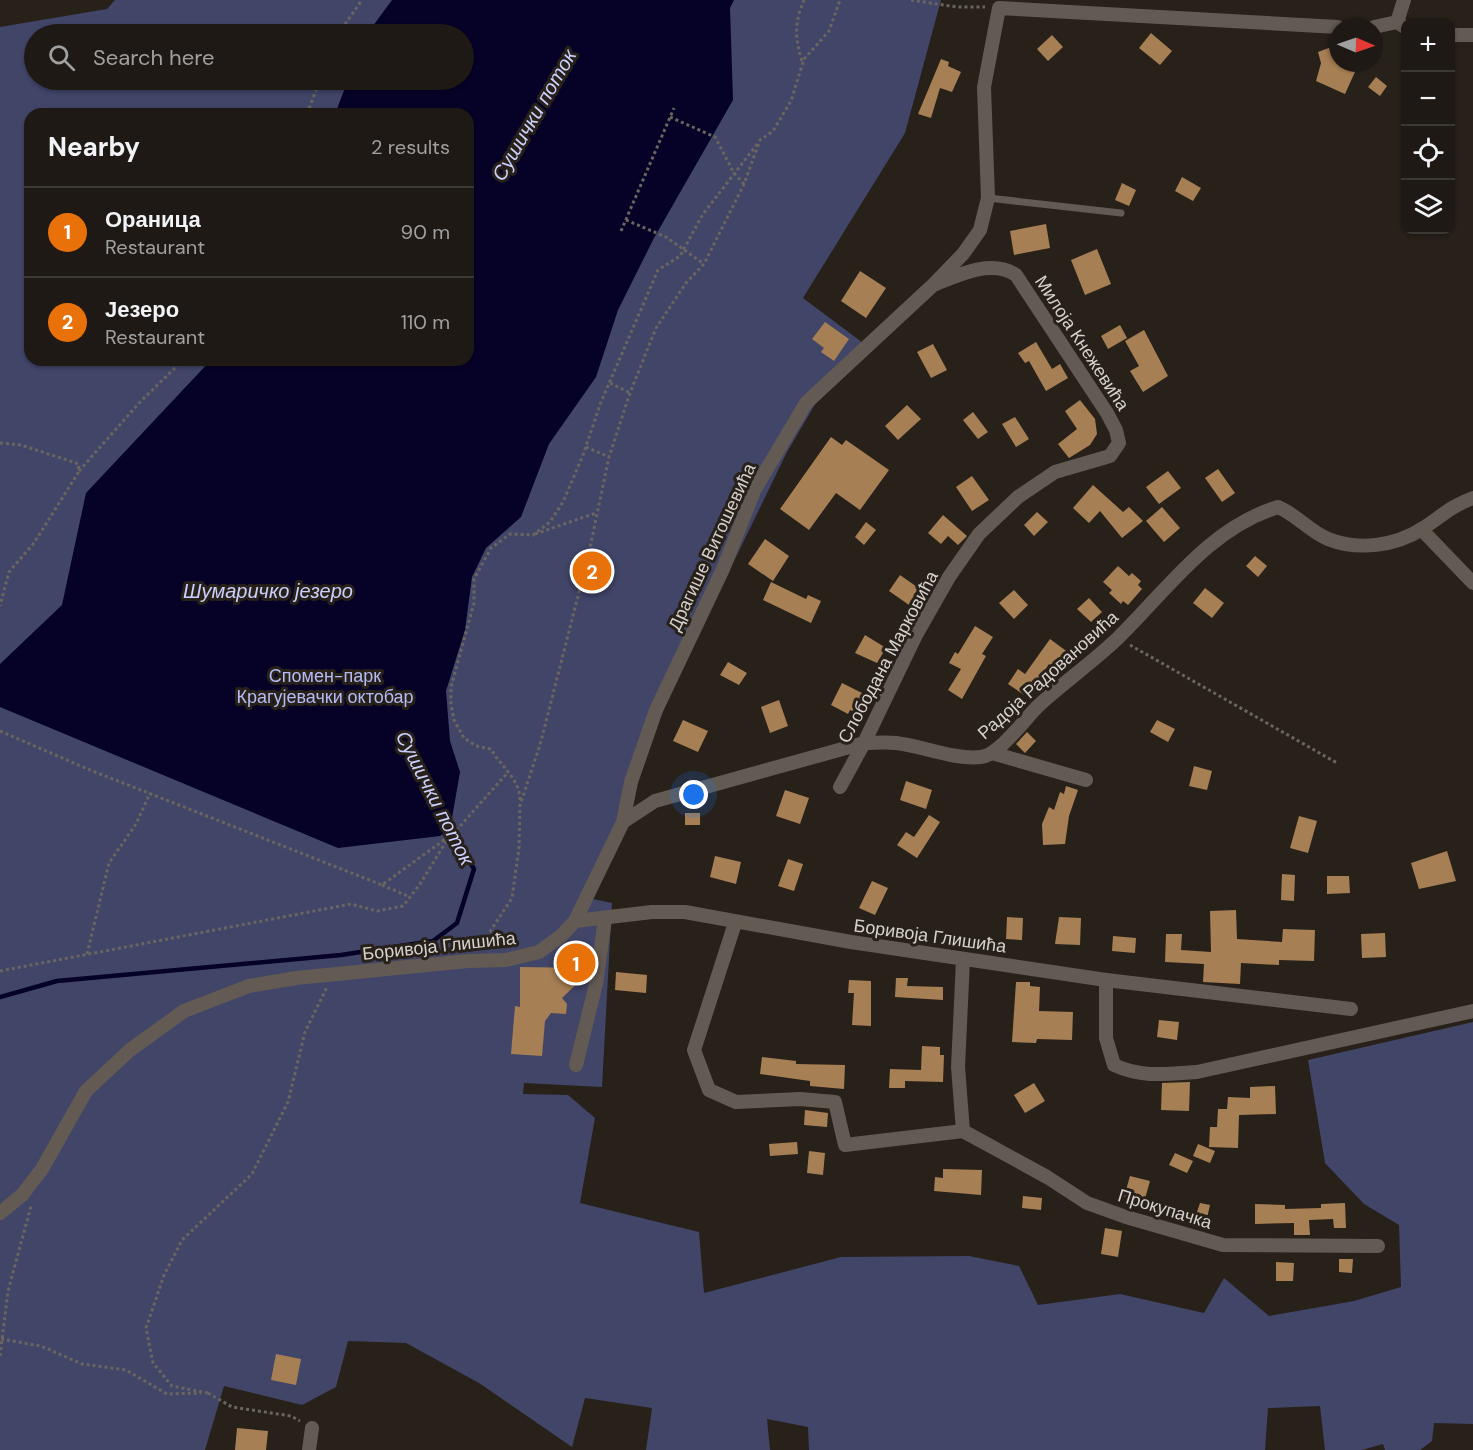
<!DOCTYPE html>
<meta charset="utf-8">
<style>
:root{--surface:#1e1914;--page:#26221d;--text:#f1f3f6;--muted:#a1a0a0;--line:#3c3834;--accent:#1a73e8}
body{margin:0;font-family:"DM Sans",sans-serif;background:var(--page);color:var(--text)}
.controls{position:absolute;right:18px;top:18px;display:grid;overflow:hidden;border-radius:12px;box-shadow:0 2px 4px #0004}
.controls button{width:54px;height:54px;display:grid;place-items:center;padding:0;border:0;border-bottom:2px solid var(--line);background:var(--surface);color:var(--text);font:30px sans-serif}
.compass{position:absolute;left:1329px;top:18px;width:54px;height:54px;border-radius:50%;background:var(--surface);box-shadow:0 2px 4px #0004;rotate:92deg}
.you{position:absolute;left:694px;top:795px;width:21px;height:21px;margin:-15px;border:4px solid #fff;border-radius:50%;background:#1a73e8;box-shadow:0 0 0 9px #1a73e833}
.badge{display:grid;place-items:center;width:39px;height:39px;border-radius:50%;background:var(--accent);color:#fff;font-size:20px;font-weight:700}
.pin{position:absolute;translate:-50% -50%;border:3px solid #fff;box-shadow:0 2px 6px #0006}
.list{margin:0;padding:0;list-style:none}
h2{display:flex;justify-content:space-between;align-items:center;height:78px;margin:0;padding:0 24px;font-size:26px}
h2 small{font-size:20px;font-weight:400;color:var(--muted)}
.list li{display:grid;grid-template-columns:39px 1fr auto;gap:18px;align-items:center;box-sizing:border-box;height:90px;padding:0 24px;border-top:2px solid var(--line)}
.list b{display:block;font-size:22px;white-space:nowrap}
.list p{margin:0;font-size:20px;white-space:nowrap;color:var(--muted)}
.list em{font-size:20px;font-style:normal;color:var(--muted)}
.icon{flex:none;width:33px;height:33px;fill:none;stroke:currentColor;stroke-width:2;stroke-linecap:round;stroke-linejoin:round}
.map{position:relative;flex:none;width:1473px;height:1450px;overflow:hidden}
.search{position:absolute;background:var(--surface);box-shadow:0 2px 4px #0004;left:24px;top:24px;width:450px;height:66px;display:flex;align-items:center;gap:15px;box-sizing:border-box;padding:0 21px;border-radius:33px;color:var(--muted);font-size:22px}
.panel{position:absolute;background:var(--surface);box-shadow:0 2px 4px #0004;left:24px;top:108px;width:450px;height:258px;border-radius:18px}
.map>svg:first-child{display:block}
</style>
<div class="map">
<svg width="1473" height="1450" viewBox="0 0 1473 1450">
<rect width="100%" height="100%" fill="#28211a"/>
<path fill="#414568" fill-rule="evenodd" d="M115 0H941L905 133 803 298 871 349 817 401 787 452 669 695 593 899 612 903 602 1087 524 1083 523 1094 568 1095 595 1118 580 1203 699 1232 704 1293 841 1257 969 1256 1019 1266 1038 1305 1120 1294 1204 1313 1224 1278 1269 1316 1354 1301 1401 1287 1399 1225 1364 1204 1325 1163 1308 1060 1473 1022V1424L1434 1423 1432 1441 1420 1450H1385L1383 1444 1362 1450H1325L1320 1406 1268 1408 1265 1450H809L808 1427 767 1419 770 1450H646L652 1408 585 1398 572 1447 479 1383 406 1343 348 1341 336 1387 302 1405 224 1386 205 1450H0V27L107 9ZM34 34H464V80H34ZM30 114H468V360H30Z"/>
<polygon fill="#060127" points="392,0 734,0 730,8 733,100 654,238 618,310 596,377 549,444 521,517 486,548 472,577 465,630 446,691 450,741 460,772 450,829 440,836 338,848 0,707 0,664 62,605 86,493 211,360 468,360 468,114 335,114 348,80 464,80 464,34 367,34"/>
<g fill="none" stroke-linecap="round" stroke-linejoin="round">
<polyline stroke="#060127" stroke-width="4.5" points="0,997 57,981 341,955 433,941 457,923 474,869 448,825"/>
</g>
<g fill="#a77f54">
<polygon points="1151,33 1172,51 1160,65 1139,48"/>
<polygon points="1052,35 1063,47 1048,61 1037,49"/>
<polygon points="1334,46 1338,63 1359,63 1345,94 1316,81 1321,63 1318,52"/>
<polygon points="941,59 949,62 948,66 961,72 952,92 940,88 931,118 918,114"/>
<polygon points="1376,77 1387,86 1380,96 1368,87"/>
<polygon points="1182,177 1201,188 1193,201 1175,191"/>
<polygon points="1122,183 1136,190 1129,206 1115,200"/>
<polygon points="1046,224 1050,248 1014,255 1010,231"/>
<polygon points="1097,249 1111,284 1085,295 1071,260"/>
<polygon points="860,271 886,288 866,318 841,301"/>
<polygon points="825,322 849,339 834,361 821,352 824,348 812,339"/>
<polygon points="1120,325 1127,338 1108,349 1101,336"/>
<polygon points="1144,330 1168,376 1143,392 1130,371 1139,366 1125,341"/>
<polygon points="1036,342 1052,369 1060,364 1068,378 1046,391 1029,361 1025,363 1018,353"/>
<polygon points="933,344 947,370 931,378 917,352"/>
<polygon points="1080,400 1095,419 1097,434 1090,445 1069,458 1058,444 1077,429 1065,411"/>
<polygon points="907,405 921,419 898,440 885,426"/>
<polygon points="973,412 988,432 978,439 963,420"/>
<polygon points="1015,417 1029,439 1016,447 1002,424"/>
<polygon points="831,437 842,445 846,440 889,470 860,510 836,493 809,530 780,509"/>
<polygon points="1218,469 1235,493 1222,502 1205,478"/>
<polygon points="1168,471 1181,488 1159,504 1146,487"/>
<polygon points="972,476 989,500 972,511 956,487"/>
<polygon points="1093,485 1123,512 1129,507 1143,521 1122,538 1100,511 1089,523 1073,508"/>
<polygon points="1162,507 1180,528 1164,542 1146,521"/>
<polygon points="1037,512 1048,522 1034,536 1024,525"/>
<polygon points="943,515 967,536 958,545 948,536 941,544 928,533"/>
<polygon points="866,522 876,530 864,545 855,537"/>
<polygon points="765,539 789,556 773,581 748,564"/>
<polygon points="1255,556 1267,566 1258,577 1246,566"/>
<polygon points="1118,566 1129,576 1132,573 1141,581 1138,585 1142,589 1128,605 1123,601 1121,604 1109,593 1112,590 1103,582"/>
<polygon points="900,575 920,589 909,605 889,591"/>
<polygon points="771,582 806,599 808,595 821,601 811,623 763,600"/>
<polygon points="1205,588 1224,603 1212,618 1193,603"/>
<polygon points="1014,590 1028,605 1014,619 999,603"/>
<polygon points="1089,598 1102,612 1091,622 1077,609"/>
<polygon points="975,626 993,637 982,654 986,656 962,699 948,690 961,669 949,663 955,652 958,654"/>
<polygon points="865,635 886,648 877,663 855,653"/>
<polygon points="1050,639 1069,653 1057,670 1049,664 1027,697 1008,684 1018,669 1025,674"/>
<polygon points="728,662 747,673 739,685 720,675"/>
<polygon points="842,683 866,695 857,713 850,710 848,714 831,705"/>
<polygon points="779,700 788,726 770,733 761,707"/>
<polygon points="683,720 708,731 698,752 673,741"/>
<polygon points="1157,720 1175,729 1168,742 1150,732"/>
<polygon points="1027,732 1036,741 1025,753 1016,744"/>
<polygon points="1194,766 1212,771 1207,790 1189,786"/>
<polygon points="906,781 932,790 926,809 900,800"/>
<polygon points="1066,786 1078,790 1069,816 1065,844 1043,845 1042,824 1049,807 1054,810 1060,792 1064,794"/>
<polygon points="785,790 809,798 800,824 776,816"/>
<rect x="685" y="813" width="15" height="12"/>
<polygon points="929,815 940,822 917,858 897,845 906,832 914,837"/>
<polygon points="1299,816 1317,821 1308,853 1290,848"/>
<polygon points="1447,851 1456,881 1419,889 1411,863"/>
<polygon points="715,856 741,862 736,884 710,877"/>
<polygon points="788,859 803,864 794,891 778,886"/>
<polygon points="1282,874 1295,875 1294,901 1281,900"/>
<polygon points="1327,876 1349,876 1350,893 1327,894"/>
<polygon points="872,881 888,888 875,915 859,908"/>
<polygon points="1236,910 1237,939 1282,942 1283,929 1315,930 1314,961 1279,960 1279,965 1241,963 1240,984 1203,982 1204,964 1165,962 1166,934 1182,934 1181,950 1211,952 1210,911"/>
<polygon points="1007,917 1023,918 1022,940 1006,939"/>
<polygon points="1059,917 1081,918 1080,945 1055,944"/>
<polygon points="1385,933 1386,957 1362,958 1361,934"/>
<polygon points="1113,936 1136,938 1135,953 1112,951"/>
<polygon points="520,967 589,968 589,972 562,998 567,1004 566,1014 551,1013 545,1021 542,1056 511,1054 515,1006 520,1007"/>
<polygon points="616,972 647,975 646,993 615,990"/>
<polygon points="896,978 908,978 907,986 943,987 943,1000 895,997"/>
<polygon points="849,980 871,981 871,1026 852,1025 854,993 848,993"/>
<polygon points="1016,982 1030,982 1030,986 1040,987 1039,1011 1073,1012 1072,1040 1037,1039 1036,1043 1012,1042"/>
<polygon points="1159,1020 1179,1022 1177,1040 1157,1037"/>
<polygon points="922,1046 940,1047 940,1055 944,1055 943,1082 905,1081 905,1088 889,1088 890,1069 921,1070"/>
<polygon points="762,1057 796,1061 796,1064 845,1065 844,1089 810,1086 810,1081 760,1074"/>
<polygon points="1190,1082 1189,1111 1161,1110 1162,1083"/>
<polygon points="1034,1083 1045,1101 1025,1113 1014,1095"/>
<polygon points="1275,1086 1276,1114 1239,1115 1238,1148 1209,1147 1210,1127 1217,1127 1218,1109 1227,1109 1228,1097 1250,1098 1250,1087"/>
<polygon points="805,1110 828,1113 827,1127 804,1125"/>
<polygon points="797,1142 798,1154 770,1156 769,1144"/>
<polygon points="1198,1144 1215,1151 1210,1163 1193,1156"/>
<polygon points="809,1151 825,1153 823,1175 807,1173"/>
<polygon points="1175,1153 1193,1161 1187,1173 1169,1165"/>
<polygon points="943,1169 982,1170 981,1195 934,1191 935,1177 943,1178"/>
<polygon points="1130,1176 1150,1181 1144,1202 1124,1197"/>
<polygon points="1023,1196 1042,1198 1041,1210 1022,1208"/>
<polygon points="1200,1203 1210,1205 1207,1218 1196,1215"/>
<polygon points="1345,1203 1346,1228 1334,1228 1333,1219 1309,1220 1310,1235 1294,1235 1294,1223 1255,1224 1255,1204 1285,1205 1285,1209 1321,1208 1321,1204"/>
<polygon points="1105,1228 1122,1231 1118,1257 1101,1254"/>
<polygon points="1339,1259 1353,1259 1352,1273 1339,1272"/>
<polygon points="1276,1262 1294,1263 1293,1281 1276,1281"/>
<polygon points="276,1354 301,1359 296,1385 271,1380"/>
<polygon points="237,1428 268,1431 266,1450 235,1450"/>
</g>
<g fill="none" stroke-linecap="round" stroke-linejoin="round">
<g stroke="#6b655f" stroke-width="3" stroke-dasharray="3 3" stroke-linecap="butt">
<polyline points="911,0 957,7 985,7"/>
<polyline points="338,34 362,0"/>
<path d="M802 61C795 38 794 23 804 0"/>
<polyline points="307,114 320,80"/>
<polyline points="670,117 715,137 734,173 744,184"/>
<polyline points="626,220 666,237 704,264"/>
<polyline points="621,231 674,108"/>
<polyline points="610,383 630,393"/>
<polyline points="0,443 21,445 79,464 78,473 34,543 9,572 0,606"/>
<polyline points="586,447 609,457"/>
<polyline points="79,471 141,401 183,360"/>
<polyline points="535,534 596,513"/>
<polyline points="1130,645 1337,763"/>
<polyline points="0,731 90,770 382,885 455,832 508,772"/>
<path d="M520 800C520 779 501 767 491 749L476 746 464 738 454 720 451 705V687L474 603V579L491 548 510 534 533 535 550 522 563 502 583 455 601 402 658 270 680 256 703 214 758 143"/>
<polyline points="382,885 410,897"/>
<polyline points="480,947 512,898 519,848 520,805 540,745 588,557 609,457 630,393 656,328 686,283 704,264 744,184 760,140 773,131 791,101 804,59 829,31 840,0"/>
<polyline points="87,954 109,863 136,824 150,793"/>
<polyline points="0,971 351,904 377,911 403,906 420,884 449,837"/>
<polyline points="1,1339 41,1346 82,1364 126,1370 167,1394 201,1393"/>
<polyline points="0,1356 8,1291 31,1206"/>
<polyline points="208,1393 172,1386 153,1363 146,1328 164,1275 182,1240 252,1174 288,1102 305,1032 327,987"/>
<polyline points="208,1393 232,1407 291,1416 300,1421"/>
</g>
<polyline stroke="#635b53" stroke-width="7" points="988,198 1121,213"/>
<g stroke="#635b53" stroke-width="14">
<polyline points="1397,22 1404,0"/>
<polyline points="1374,27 1397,22 1406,28"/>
<polyline points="1450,35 1473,35"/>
<polyline points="1421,529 1473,583"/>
<polyline points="992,753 1086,780"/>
<path d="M840 787 864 743 916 635 949 577 979 534 1018 497 1055 472 1110 456 1119 443 1116 430 1107 413 1016 275C993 259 960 274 936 284"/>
<path d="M623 822 655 801 864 743C874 743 886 742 896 743 923 746 954 760 981 757 999 755 1025 719 1038 706 1064 682 1093 662 1118 638 1167 590 1209 528 1278 507 1297 515 1309 531 1328 539 1358 551 1395 546 1422 529 1441 517 1449 507 1473 498"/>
<path d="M575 921 652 912H685L851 942 1106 980V1038L1114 1065C1142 1078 1167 1074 1197 1072L1473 1011"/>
<polyline points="735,923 694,1050 709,1090 736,1102 800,1099 835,1102 845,1145 963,1131"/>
<polyline points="963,960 958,1067 963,1131 1047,1177 1087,1203 1126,1217 1223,1245 1378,1246"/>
<polyline points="1106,980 1351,1009"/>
<polyline points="576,1065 596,984 605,919"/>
<polyline points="0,1213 22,1195 42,1169 86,1091 130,1050 184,1011 249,986 296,978 468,961 506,960 539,952 561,936 575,921 623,822 631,782 656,710 723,569 755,489 806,403 932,286 963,254 980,230 988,198 984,87 999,8 1338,27"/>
<polyline points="309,1450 312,1428"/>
</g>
</g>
<g text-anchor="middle" stroke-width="6" stroke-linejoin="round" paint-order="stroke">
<g font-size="18" fill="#d6d1cd" stroke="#28211a">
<text transform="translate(1082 343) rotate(57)" y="6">Милоја Кнежевића</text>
<text transform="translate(712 547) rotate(-65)" y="6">Драгише Витошевића</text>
<text transform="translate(888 657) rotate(-62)" y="6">Слободана Марковића</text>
<text transform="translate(1048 675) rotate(-42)" y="6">Радоја Радовановића</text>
<text transform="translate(930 936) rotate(8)" y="6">Боривоја Глишића</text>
<text transform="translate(439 946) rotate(-6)" y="6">Боривоја Глишића</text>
<text transform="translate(1165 1209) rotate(17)" y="6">Прокупачка</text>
</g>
<g font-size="18" fill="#b3baf6" stroke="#28211a">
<text x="325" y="682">Спомен-парк<tspan x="325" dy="21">Крагујевачки октобар</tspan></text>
</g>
<g font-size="20" font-style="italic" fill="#cbd0ff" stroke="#28211a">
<text transform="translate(534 115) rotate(-60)" y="7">Сушички поток</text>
<text x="268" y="598">Шумаричко језеро</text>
<text transform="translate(435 798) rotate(63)" y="7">Сушички поток</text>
</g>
</g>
</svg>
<div class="controls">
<button>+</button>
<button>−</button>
<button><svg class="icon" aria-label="locate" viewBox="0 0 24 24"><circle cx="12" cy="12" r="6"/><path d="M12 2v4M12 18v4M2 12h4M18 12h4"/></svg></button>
<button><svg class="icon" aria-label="layers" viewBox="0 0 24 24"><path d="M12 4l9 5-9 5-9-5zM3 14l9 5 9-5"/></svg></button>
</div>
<svg class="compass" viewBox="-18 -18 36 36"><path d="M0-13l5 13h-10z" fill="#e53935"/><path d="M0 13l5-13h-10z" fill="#a1a0a0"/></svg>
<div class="you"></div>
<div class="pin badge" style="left:576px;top:963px;background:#e8710a">1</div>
<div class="pin badge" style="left:592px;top:571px;background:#e8710a">2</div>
<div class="search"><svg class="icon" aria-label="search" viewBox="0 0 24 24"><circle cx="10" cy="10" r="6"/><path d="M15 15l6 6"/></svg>Search here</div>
<section class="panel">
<h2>Nearby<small>2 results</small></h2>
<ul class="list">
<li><span class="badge" style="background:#e8710a">1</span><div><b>Ораница</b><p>Restaurant</p></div><em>90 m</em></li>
<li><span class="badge" style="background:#e8710a">2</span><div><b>Језеро</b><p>Restaurant</p></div><em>110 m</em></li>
</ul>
</section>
</div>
